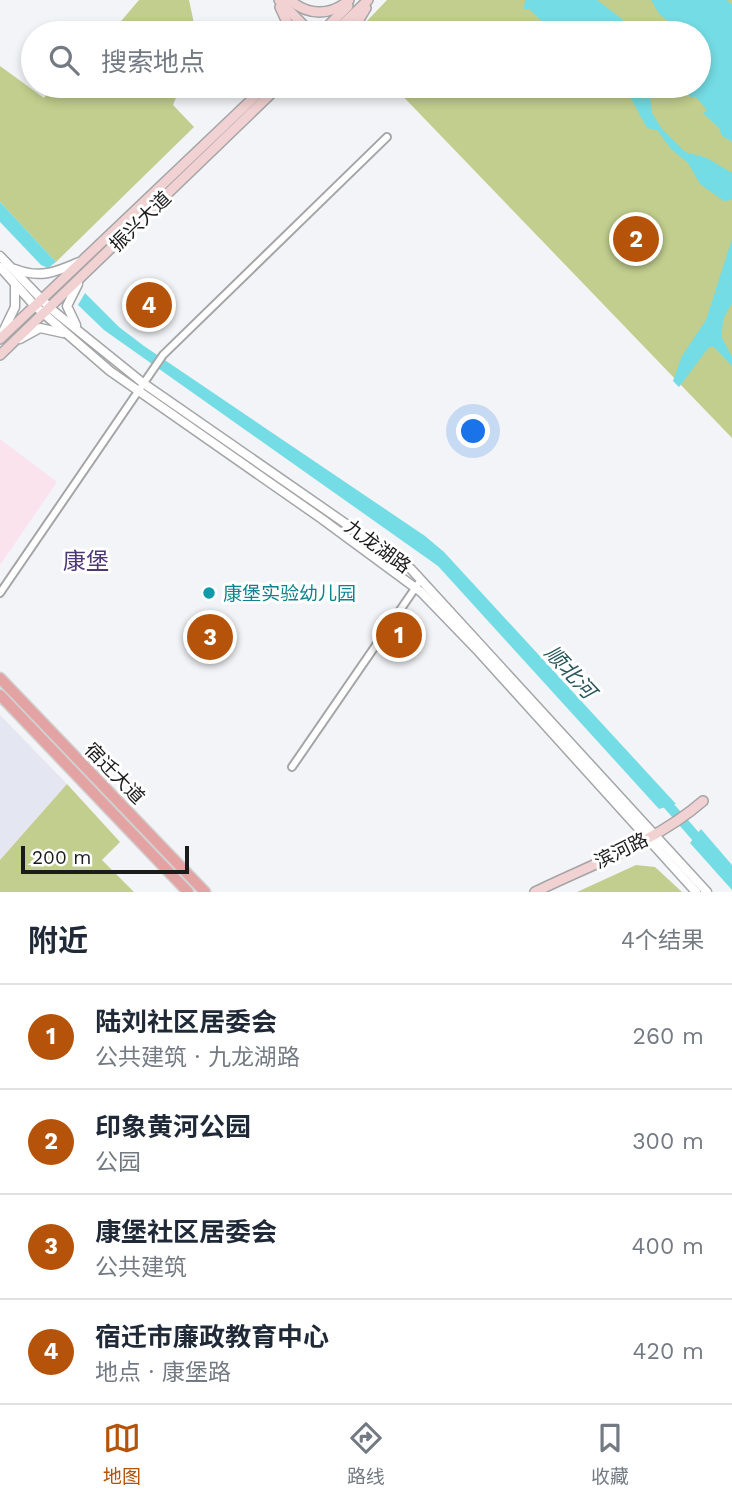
<!DOCTYPE html>
<html lang="zh">
<meta charset="utf-8">
<style>
:root{--surface:#fff;--page:#f6f6f7;--text:#1f2937;--muted:#747a83;--line:#e0e1e3;--accent:#b45309}
body{margin:0;font-family:"Work Sans","Noto Sans SC",sans-serif;background:var(--page);color:var(--text)}
.scale{position:absolute;left:21px;bottom:18px;width:168px;box-sizing:border-box;padding-left:7px;border:4px solid #1b1b1c;border-top:0;font-size:19px;line-height:24px;white-space:nowrap;color:#1b1b1c;-webkit-text-stroke:5px #fff;paint-order:stroke}
.you{position:absolute;left:474px;top:432px;width:24px;height:24px;margin:-18px;border:5px solid #fff;border-radius:50%;background:#1a73e8;box-shadow:0 0 0 10px #1a73e833}
.badge{display:grid;place-items:center;width:46px;height:46px;border-radius:50%;background:var(--accent);color:#fff;font-size:23px;font-weight:700}
.pin{position:absolute;translate:-50% -50%;border:4px solid #fff;box-shadow:0 2px 7px #0006}
.list{margin:0;padding:0;list-style:none}
h2{display:flex;justify-content:space-between;align-items:center;height:91px;margin:0;padding:0 28px;font-size:30px}
h2 small{font-size:23px;font-weight:400;color:var(--muted)}
.list li{display:grid;grid-template-columns:46px 1fr auto;gap:21px;align-items:center;box-sizing:border-box;height:105px;padding:0 28px;border-top:2px solid var(--line)}
.list b{display:block;font-size:26px;white-space:nowrap}
.list p{margin:0;font-size:23px;white-space:nowrap;color:var(--muted)}
.list em{font-size:23px;font-style:normal;color:var(--muted)}
.icon{flex:none;width:38px;height:38px;fill:none;stroke:currentColor;stroke-width:2;stroke-linecap:round;stroke-linejoin:round}
.map{position:relative;flex:none;width:732px;height:892px;overflow:hidden}
.search{position:absolute;background:var(--surface);box-shadow:0 4px 10px #0003;left:21px;right:21px;top:21px;height:77px;display:flex;align-items:center;gap:18px;box-sizing:border-box;padding:0 24px;border-radius:38px;color:var(--muted);font-size:26px}
.sheet{height:511px;background:var(--surface)}
nav{display:flex;justify-content:space-around;align-items:center;box-sizing:border-box;height:98px;border-top:2px solid var(--line);background:var(--surface);font-size:19px;color:var(--muted)}
nav a{display:grid;justify-items:center;gap:4px}
nav .on{color:var(--accent)}
.map>svg:first-child{display:block}
</style>
<div class="map">
<svg width="732" height="892" viewBox="0 0 732 892">
<rect width="100%" height="100%" fill="#f3f4f7"/>
<polygon fill="#fbe3ee" points="0,439 57,482 0,565"/>
<polygon fill="#e4e7f1" points="0,715 67,784 0,860"/>
<g fill="#c1ce8d">
<polygon points="139,0 189,0 196,33 111,33"/>
<polygon points="387,0 732,0 732,438 393,86 699,86 699,33 360,33 364,24"/>
<polygon points="0,66 44,98 52,86 181,86 173,105 194,127 56,262 0,202"/>
<polygon points="67,784 120,842 102,860 134,892 0,892 0,860"/>
<polygon points="636,865 655,867 682,892 577,892"/>
</g>
<g fill="#74dce4">
<polygon points="525,0 597,0 622,19 625,33 554,33 529,9 524,9"/>
<polygon points="651,0 727,0 732,5 732,142 721,135 720,129 703,113 707,110 695,96 692,98 679,86 699,86 699,33 674,33 671,23 660,15"/>
<polygon points="619,86 635,86 644,101 644,86 649,86 652,113 662,129 685,152 707,158 732,173 732,200 724,201 700,184 688,163 671,149 657,130 647,128 627,91"/>
<polygon points="0,202 56,262 48,268 41,265 0,222"/>
<polygon points="732,239 732,303 724,317 721,336 732,357 732,366 714,347 709,347 679,387 673,381 682,356 706,320"/>
<polygon points="85,293 119,327 144,346 425,536 444,552 676,804 659,809 438,566 104,330 78,305"/>
<polygon points="701,829 732,865 732,890 690,843"/>
</g>
<g fill="none" stroke-linecap="round" stroke-linejoin="round">
<g stroke="#74dce4" stroke-width="10">
<polyline points="660,796 677,815"/>
<polyline points="684,823 704,846"/>
</g>
<defs>
<g id="minor">
<polyline points="0,593 163,355 387,137"/>
<polyline points="292,767 418,584"/>
</g>
<g id="tertiary">
<polyline points="0,256 50,308 143,383 411,569 707,892"/>
<polyline points="0,267 35,306 110,371 322,519 421,592 479,652 696,892"/>
<path d="M15 269C40 279 56 272 79 262"/>
<polyline points="76,325 67,306 78,284"/>
<polyline points="1,336 15,307 15,285"/>
<polyline points="20,339 40,328 63,333"/>
</g>
<g id="secondary">
<polyline points="279,0 311,33"/>
<path d="M290 0C308 16 331 16 349 0"/>
<polyline points="280,7 292,33"/>
<polyline points="321,33 348,6"/>
<polyline points="334,33 368,0"/>
<polyline points="351,33 366,8"/>
<polyline points="0,339 266,86"/>
<polyline points="0,355 279,86"/>
<path d="M535 892C590 865 656 842 703 801"/>
</g>
<g id="primary">
<polyline points="0,678 205,892"/>
<polyline points="0,695 188,892"/>
</g>
</defs>
<use href="#minor" stroke="#a4a5a7" stroke-width="10"/>
<use href="#tertiary" stroke="#a4a5a7" stroke-width="11"/>
<use href="#secondary" stroke="#a4a5a7" stroke-width="12"/>
<use href="#primary" stroke="#d1d1d2" stroke-width="13"/>
<use href="#minor" stroke="#fff" stroke-width="6"/>
<use href="#tertiary" stroke="#fff" stroke-width="8"/>
<use href="#secondary" stroke="#f1d1d1" stroke-width="9"/>
<use href="#primary" stroke="#e3a3a3" stroke-width="10"/>
</g>
<circle fill="#0f9aa8" stroke="#fff" stroke-width="2.5" cx="209" cy="593" r="7"/>
<g text-anchor="middle" stroke-width="6" stroke-linejoin="round" paint-order="stroke">
<g font-size="19" fill="#1b1b1c" stroke="#fff">
<text transform="translate(140 221) rotate(-44)" y="7">振兴大道</text>
<text transform="translate(378 546) rotate(36)" y="7">九龙湖路</text>
<text transform="translate(115 773) rotate(46)" y="7">宿迁大道</text>
<text transform="translate(621 850) rotate(-26)" y="7">滨河路</text>
</g>
<g font-size="19" fill="#0d838f" stroke="#fff" text-anchor="start">
<text x="223" y="600">康堡实验幼儿园</text>
</g>
<g font-size="21" font-style="italic" fill="#28565a" stroke="#fff">
<text transform="translate(570 672) rotate(47)" y="7">顺北河</text>
</g>
<g font-size="23" fill="#4e3975" stroke="#fff">
<text x="86" y="569">康堡</text>
</g>
</g>
</svg>
<div class="scale">200 m</div>
<div class="you"></div>
<div class="pin badge" style="left:399px;top:635px">1</div>
<div class="pin badge" style="left:636px;top:239px">2</div>
<div class="pin badge" style="left:210px;top:637px">3</div>
<div class="pin badge" style="left:149px;top:305px">4</div>
<div class="search"><svg class="icon" aria-label="search" viewBox="0 0 24 24"><circle cx="10" cy="10" r="6"/><path d="M15 15l6 6"/></svg>搜索地点</div>
</div>
<section class="sheet">
<h2>附近<small>4个结果</small></h2>
<ul class="list">
<li><span class="badge">1</span><div><b>陆刘社区居委会</b><p>公共建筑 · 九龙湖路</p></div><em>260 m</em></li>
<li><span class="badge">2</span><div><b>印象黄河公园</b><p>公园</p></div><em>300 m</em></li>
<li><span class="badge">3</span><div><b>康堡社区居委会</b><p>公共建筑</p></div><em>400 m</em></li>
<li><span class="badge">4</span><div><b>宿迁市廉政教育中心</b><p>地点 · 康堡路</p></div><em>420 m</em></li>
</ul>
</section>
<nav>
<a class="on"><svg class="icon" aria-label="map" viewBox="0 0 24 24"><path d="M3 6l6-2 6 2 6-2v14l-6 2-6-2-6 2zM9 4v14M15 6v14"/></svg>地图</a>
<a><svg class="icon" aria-label="directions" viewBox="0 0 24 24"><path d="M12 3l9 9-9 9-9-9zM9 14v-3h6M13 9l2 2-2 2"/></svg>路线</a>
<a><svg class="icon" aria-label="saved" viewBox="0 0 24 24"><path d="M7 4h10v16l-5-4-5 4z"/></svg>收藏</a>
</nav>
